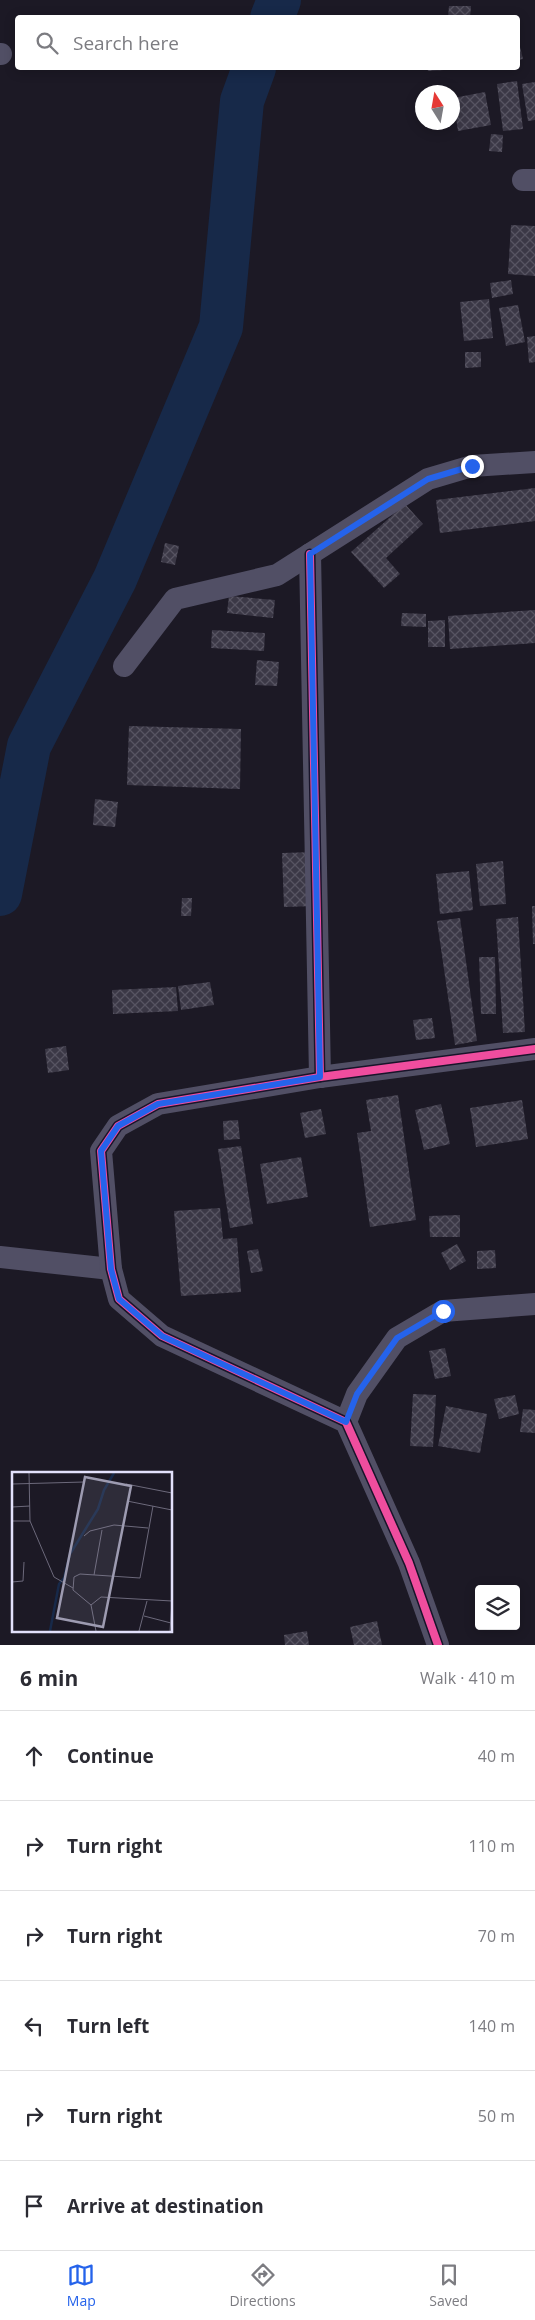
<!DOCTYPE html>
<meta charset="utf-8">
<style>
:root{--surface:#fff;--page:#f7f7f7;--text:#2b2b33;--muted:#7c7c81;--line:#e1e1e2;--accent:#2563eb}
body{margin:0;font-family:"Open Sans",sans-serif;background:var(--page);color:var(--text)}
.controls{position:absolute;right:15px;bottom:15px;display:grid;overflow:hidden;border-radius:5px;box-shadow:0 2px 12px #0003}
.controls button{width:45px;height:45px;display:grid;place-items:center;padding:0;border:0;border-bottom:1px solid var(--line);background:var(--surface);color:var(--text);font:25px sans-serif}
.compass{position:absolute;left:415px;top:85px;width:45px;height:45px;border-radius:50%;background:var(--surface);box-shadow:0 2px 12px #0003;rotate:349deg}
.stop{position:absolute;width:15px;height:15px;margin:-11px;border:4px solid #2563eb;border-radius:50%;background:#fff}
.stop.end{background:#2563eb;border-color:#fff;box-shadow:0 1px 5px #0008}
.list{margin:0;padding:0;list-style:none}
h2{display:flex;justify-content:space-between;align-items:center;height:65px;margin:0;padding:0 20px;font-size:21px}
h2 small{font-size:16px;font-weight:400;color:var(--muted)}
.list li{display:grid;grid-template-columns:32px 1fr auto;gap:15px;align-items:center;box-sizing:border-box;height:90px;padding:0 20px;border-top:1px solid var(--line)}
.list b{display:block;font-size:19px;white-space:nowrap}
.list em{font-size:16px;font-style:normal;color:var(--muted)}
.icon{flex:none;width:28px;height:28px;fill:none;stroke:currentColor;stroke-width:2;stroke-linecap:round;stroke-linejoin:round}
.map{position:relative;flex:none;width:535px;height:1645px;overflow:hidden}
.search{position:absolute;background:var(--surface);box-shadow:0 2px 12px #0003;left:15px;right:15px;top:15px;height:55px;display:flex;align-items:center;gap:12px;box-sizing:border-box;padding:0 18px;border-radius:5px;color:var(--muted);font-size:19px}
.sheet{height:605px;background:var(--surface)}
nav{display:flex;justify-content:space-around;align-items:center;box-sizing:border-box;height:70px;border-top:1px solid var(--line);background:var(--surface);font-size:14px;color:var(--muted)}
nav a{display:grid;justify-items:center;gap:2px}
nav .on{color:var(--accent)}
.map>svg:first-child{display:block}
</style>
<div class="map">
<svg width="535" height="1645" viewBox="0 0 535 1645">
<defs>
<pattern id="building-cross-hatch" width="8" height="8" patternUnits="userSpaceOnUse" patternTransform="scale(1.25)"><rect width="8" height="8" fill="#3b3846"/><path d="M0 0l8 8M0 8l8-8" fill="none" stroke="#575462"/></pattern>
</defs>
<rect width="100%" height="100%" fill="#1c1925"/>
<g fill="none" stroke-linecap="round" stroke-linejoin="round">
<g stroke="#172949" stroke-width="44">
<polyline points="272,18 279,0"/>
<polyline points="0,894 29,746 115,579 221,327 242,101 254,68"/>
</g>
</g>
<g fill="url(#building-cross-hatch)">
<polygon points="449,6 471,6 470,18 448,18"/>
<polygon points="518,39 523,59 518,60"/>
<polygon points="427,68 444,68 444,70 428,71"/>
<polygon points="517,81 523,129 503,131 497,84"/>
<polygon points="535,82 535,120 528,121 522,84"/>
<polygon points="485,92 491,125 458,131 453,98"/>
<polygon points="491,134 503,135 502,152 489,151"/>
<polygon points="511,225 535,226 535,276 508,274"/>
<polygon points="511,280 513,294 492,298 490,283"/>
<polygon points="489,299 493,338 464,341 460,302"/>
<polygon points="518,305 525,342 506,346 499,308"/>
<polygon points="535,336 535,362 529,363 527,337"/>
<polygon points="465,352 481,352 481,367 465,368"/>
<polygon points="535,488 535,521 440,533 436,500"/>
<polygon points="405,504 423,524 386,558 400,574 384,588 351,552"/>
<polygon points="165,543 179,546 175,565 161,562"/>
<polygon points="229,596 275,600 273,618 227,613"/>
<polygon points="535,610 535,643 450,649 448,616"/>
<polygon points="402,613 426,614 426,627 401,626"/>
<polygon points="445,620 445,647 428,647 428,621"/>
<polygon points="212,630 265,633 264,651 211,648"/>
<polygon points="257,660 279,662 277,686 255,685"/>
<polygon points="129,726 241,729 240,789 127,785"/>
<polygon points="95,799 118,802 115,827 93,825"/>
<polygon points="314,852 316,906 284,907 282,853"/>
<polygon points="503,861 506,904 480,906 476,864"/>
<polygon points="469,871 473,910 440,914 436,874"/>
<polygon points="182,898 192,898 191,916 181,916"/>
<polygon points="532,906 535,906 535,944 533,944"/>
<polygon points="518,917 525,1032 503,1033 496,919"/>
<polygon points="460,918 477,1041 455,1045 437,921"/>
<polygon points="479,957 495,957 496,1014 481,1014"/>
<polygon points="210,982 214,1005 181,1010 178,986"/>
<polygon points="176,987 178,1011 113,1014 112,990"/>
<polygon points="432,1018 435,1038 416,1040 413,1020"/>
<polygon points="66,1046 69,1070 48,1073 45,1049"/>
<polygon points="398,1095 416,1220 370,1227 357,1133 371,1131 366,1100"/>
<polygon points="522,1100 528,1139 476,1147 470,1108"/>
<polygon points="441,1104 450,1144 424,1150 415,1110"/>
<polygon points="321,1109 326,1134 305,1138 300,1113"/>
<polygon points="238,1120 240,1139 224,1140 223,1121"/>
<polygon points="241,1146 253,1224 230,1228 218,1149"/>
<polygon points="301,1157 308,1197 267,1204 260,1164"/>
<polygon points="220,1208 223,1239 237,1238 241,1292 181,1296 174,1211"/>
<polygon points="460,1215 460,1237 430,1237 429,1216"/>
<polygon points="457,1244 466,1261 450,1270 441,1253"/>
<polygon points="258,1249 263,1271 251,1273 247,1251"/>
<polygon points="495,1250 496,1268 477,1269 477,1251"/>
<polygon points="445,1348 451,1376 435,1379 429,1351"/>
<polygon points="413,1394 436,1395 433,1447 410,1446"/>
<polygon points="515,1395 519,1414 499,1419 494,1399"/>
<polygon points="446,1406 487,1414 480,1453 438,1446"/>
<polygon points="523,1409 535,1410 535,1433 520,1432"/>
<polygon points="377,1621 382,1645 354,1645 350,1627"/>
<polygon points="307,1631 309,1645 285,1645 284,1635"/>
</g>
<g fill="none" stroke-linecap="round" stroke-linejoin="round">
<g stroke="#514f65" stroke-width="22">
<polyline points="0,54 1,54"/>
<polyline points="523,180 535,180"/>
<polyline points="310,554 320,1077"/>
<polyline points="124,666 175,599 277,575 428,479 472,466 535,462"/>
<polyline points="0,1257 111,1269"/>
<polyline points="346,1422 357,1394 397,1338 443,1311 535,1304"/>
<polyline points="438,1645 409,1563 346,1422 162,1336 119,1299 111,1269 101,1151 118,1126 158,1104 320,1077 535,1049"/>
</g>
<defs>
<g id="cycleway">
<polyline points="310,554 320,1077"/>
<polyline points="438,1645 409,1563 346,1422 162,1336 119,1299 111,1269 101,1151 118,1126 158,1104 320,1077 535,1049"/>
</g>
</defs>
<use href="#cycleway" stroke="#18142a" stroke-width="11"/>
<use href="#cycleway" stroke="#ef4d9e" stroke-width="8"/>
</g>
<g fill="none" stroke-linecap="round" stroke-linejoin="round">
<polyline stroke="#2563eb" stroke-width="6" points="443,1311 397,1338 357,1394 346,1422 162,1336 119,1299 111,1269 101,1151 118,1126 158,1104 320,1077 310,554 428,479 472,466"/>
</g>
<g transform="translate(12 1472)">
<rect width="160" height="160" fill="#1c1925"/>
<path fill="none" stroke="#172949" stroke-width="2.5" d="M38 159 47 112 52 106 58 82 86 37 92 18 102 1"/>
<path fill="none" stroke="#6c697b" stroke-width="1" d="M17 1 18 49 42 105 61 116M0 12 72 10M114 12 160 21M115 29 160 38M0 35 18 34M0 49H18M72 64 78 59 102 53 136 56M82 103 90 58M0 110 11 109 12 90M79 133 89 125 160 129M132 144 159 151M84 159 79 133 61 118 62 105 68 102 128 106 141 34M127 159 135 129M158 159 160 129"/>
<path fill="#9d9bb1" fill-opacity="0.15" stroke="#9d9bb1" stroke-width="2.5" d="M73 5 119 14 91 155 45 146Z"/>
<rect width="160" height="160" fill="none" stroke="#e3e1fc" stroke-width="2.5"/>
</g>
</svg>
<div class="controls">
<button><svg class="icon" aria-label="layers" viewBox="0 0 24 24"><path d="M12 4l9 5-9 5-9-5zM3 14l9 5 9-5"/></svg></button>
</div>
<svg class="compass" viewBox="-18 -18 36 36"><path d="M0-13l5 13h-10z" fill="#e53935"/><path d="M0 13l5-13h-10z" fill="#7c7c81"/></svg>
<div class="stop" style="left:443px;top:1311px"></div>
<div class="stop end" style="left:472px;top:466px"></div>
<div class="search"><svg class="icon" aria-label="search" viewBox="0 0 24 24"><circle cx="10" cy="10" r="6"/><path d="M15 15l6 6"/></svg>Search here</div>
</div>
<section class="sheet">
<h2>6 min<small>Walk · 410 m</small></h2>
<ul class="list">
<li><svg class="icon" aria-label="ahead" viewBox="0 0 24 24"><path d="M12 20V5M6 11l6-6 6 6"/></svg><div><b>Continue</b></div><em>40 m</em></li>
<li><svg class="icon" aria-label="right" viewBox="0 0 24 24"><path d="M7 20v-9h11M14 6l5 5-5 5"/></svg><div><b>Turn right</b></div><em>110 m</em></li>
<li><svg class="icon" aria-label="right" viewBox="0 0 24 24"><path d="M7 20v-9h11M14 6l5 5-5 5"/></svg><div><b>Turn right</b></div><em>70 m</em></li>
<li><svg class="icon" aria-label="left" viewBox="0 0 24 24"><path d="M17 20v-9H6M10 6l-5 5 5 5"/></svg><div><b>Turn left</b></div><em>140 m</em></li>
<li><svg class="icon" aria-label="right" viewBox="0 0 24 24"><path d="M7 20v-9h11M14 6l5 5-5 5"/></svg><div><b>Turn right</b></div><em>50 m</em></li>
<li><svg class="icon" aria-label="arrive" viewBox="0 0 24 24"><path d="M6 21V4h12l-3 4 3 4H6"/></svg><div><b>Arrive at destination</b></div></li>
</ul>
</section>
<nav>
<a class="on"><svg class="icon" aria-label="map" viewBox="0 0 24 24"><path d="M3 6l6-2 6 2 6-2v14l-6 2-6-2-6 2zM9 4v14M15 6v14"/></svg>Map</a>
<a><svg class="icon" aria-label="directions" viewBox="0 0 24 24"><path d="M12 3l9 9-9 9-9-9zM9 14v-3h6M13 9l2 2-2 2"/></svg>Directions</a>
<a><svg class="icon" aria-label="saved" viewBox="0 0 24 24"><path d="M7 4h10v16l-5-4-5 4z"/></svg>Saved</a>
</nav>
